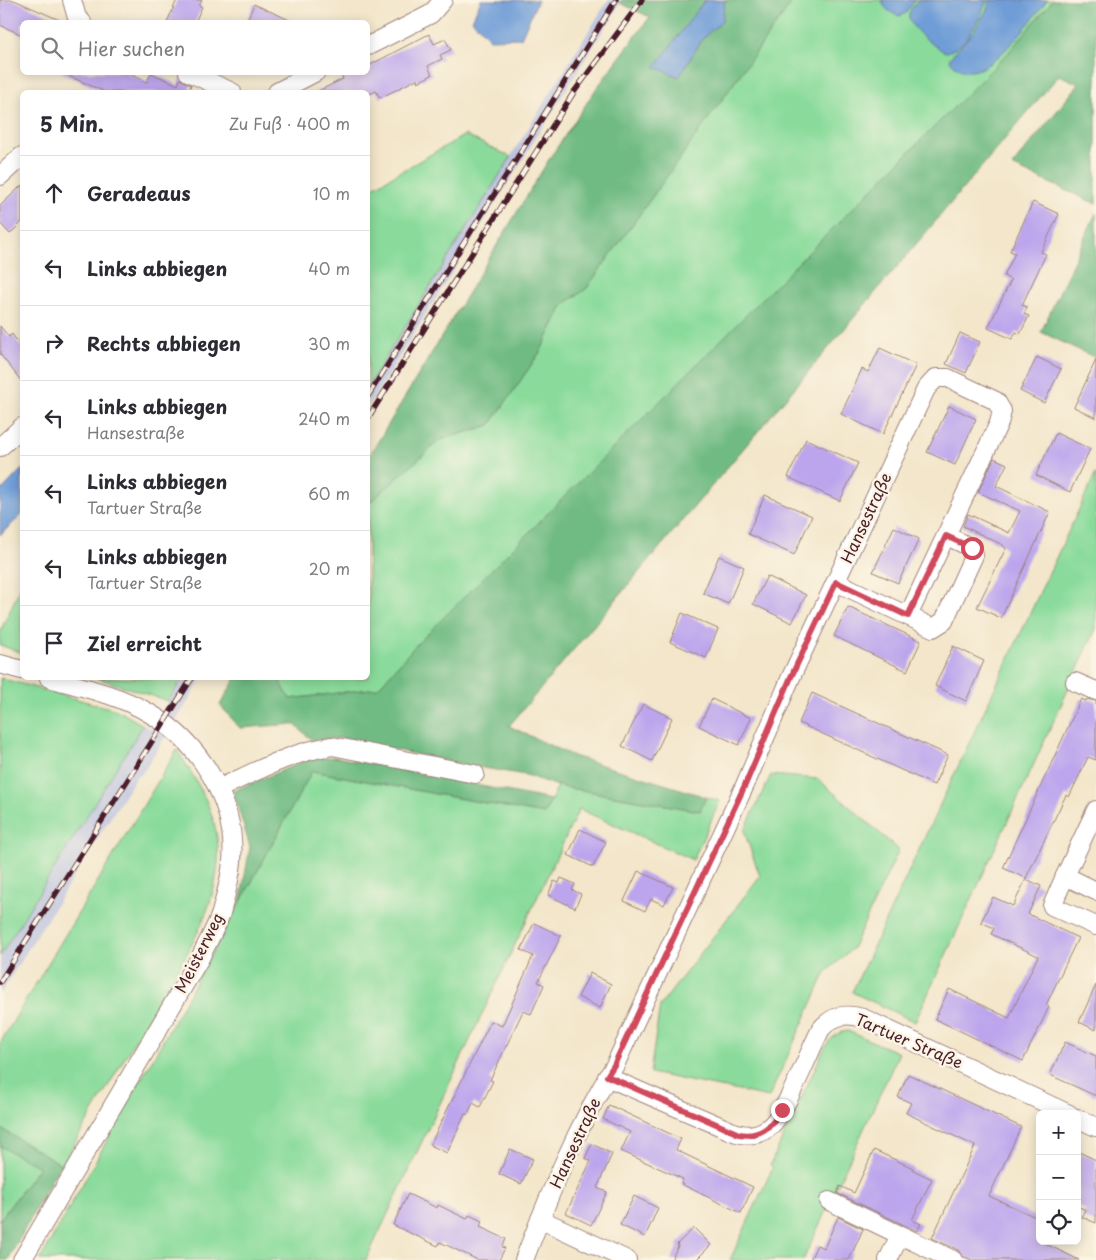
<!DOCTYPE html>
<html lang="de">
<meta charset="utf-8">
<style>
:root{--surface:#fff;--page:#f2f2f3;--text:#2b2b33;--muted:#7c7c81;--line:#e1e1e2}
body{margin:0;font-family:"Playpen Sans",sans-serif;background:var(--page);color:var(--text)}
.controls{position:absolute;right:15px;bottom:15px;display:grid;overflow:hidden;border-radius:8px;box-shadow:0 2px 12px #0003}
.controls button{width:45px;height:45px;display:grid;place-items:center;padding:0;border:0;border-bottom:1px solid var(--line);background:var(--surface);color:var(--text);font:25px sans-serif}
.stop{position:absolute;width:15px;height:15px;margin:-11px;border:4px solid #d1495b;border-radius:50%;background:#fff}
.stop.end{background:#d1495b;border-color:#fff;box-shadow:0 1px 5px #0008}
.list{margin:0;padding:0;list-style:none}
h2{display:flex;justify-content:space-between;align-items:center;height:65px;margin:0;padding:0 20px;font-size:21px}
h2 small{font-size:16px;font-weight:400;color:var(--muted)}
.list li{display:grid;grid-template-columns:32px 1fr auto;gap:15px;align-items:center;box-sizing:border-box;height:75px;padding:0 20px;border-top:1px solid var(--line)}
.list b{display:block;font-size:19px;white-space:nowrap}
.list p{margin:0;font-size:16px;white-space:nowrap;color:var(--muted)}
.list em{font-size:16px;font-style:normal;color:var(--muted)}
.icon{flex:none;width:28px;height:28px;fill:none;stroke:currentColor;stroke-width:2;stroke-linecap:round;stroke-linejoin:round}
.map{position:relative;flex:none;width:1096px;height:1260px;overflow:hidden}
.search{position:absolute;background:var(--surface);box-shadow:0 2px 12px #0003;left:20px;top:20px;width:350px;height:55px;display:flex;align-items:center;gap:12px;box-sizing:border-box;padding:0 18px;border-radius:8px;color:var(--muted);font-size:19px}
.panel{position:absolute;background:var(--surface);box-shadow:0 2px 12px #0003;left:20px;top:90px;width:350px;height:590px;border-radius:8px}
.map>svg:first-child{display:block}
</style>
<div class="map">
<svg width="1096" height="1260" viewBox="0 0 1096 1260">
<rect width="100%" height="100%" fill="#fcf5e5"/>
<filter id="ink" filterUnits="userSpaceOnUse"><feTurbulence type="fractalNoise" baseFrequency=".02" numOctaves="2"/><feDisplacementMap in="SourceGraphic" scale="10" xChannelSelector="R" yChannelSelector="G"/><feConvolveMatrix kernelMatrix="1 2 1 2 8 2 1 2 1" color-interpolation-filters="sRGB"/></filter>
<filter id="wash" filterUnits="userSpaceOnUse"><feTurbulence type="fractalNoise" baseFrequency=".0096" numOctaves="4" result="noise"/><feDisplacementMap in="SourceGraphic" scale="20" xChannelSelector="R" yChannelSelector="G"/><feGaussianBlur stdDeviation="1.12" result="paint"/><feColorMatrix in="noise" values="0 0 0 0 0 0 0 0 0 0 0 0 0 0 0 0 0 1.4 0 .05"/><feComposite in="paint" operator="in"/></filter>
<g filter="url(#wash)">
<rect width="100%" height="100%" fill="#f3e6ca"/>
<g fill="#bdc3de">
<polygon points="608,0 622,0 368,407 368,386"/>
<polygon points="183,678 199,678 198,679 201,681 141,775 138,774 0,994 0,956 143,725 150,729"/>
</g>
<g fill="#8adb9b" stroke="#6a7d63">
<polygon points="790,0 1053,0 1008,53 416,645 378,688 290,699 278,678 368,678 368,504 440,440 490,425 540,352 564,304 586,289 790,5"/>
<polygon points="465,135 511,157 368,386 368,190"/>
<polygon points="1096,473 1096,629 915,1022 852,992"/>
<polygon points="22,584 22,653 0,645 0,632"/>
<polygon points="0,678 117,710 143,725 0,956"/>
<polygon points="97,678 183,678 168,701"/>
<path d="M177 750C199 784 221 819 218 862 214 919 177 969 149 1017 120 1066 91 1115 62 1165L0 1128V1043Z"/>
<polygon points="312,771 544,814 558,786 699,811 706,797 720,801 693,860 579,809 366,1260 40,1260 240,903"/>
<polygon points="771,775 818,779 899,850 852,949 826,972 769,1097 650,1073 660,1006 760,876 744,831"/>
<path d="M848 1031 899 1053 803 1260H730L773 1167 770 1165 822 1053C828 1041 834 1032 848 1031Z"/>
<polygon points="0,1146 39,1167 0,1220"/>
</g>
<g fill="#6fbb83" stroke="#5c6d57">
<polygon points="622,0 705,0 656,67 679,77 703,38 722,21 725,0 790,0 790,5 586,289 564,304 540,352 490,425 440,440 368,504 368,458 548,161 596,89 650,17 620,3"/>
<polygon points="1053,0 1096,0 1096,204 1012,166 1079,84 1059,75 509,726 573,756 706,797 700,811 558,786 526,775 465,765 341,738 312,740 294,724 240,728 220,705 236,678 278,678 290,699 378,688 416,645 1008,53"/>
<polygon points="1096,213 1096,358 1041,332"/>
<polygon points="336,757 551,800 544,814 312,771 240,903 250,847 233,791 312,758"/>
<polygon points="0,1128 62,1165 54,1175 8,1260 0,1260 0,1220 39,1167 0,1146"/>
</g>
<g fill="#6f9dd7" stroke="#5c5e81">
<polygon points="481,0 538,0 521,38 490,39 472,20"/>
<polygon points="705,0 725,0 722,21 703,38 679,77 655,67"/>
<path d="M882 0H915L906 13 900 16C891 14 883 8 882 0Z"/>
<path d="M918 0H987C982 16 964 50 946 52 936 49 909 27 909 17 908 11 915 5 918 0Z"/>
<path d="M990 0H1047C1032 19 987 84 960 69 955 66 952 64 949 59L974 31 987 9Z"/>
<polygon points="22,469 22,515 0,535 0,492"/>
</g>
<g id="blocks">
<g fill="#bca5ed">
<polygon points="0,0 14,0 64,22 22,22 22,35 0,25"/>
<polygon points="177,0 202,0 199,6 202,7 195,22 167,22"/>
<polygon points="254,4 294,22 246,22"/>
<polygon points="429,34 434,44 445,39 451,50 440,55 442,59 428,66 432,75 418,82 417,79 380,98 376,91 368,95 368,92 316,92 343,79 340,72 368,72 368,66"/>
<polygon points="60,72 125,72 147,82 151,73 178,85 180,79 191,85 189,90 194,92 105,92"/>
<polygon points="22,185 22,222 10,234 0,223 0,206"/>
<polygon points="1033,202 1059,214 1041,252 1046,254 1022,305 1027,307 1024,314 1029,316 1020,334 1016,332 1012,339 988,328 1011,280 1004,276 1015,253 1010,251"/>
<polygon points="0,326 9,337 12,334 22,348 22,382 0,354"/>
<polygon points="960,333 980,342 966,373 946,364"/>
<polygon points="880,348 916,365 883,434 841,414 862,369 868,372"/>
<polygon points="1037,357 1061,369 1044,403 1020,391"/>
<polygon points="1096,360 1096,418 1074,407"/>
<polygon points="949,406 976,419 955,465 927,452"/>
<polygon points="1056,433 1090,449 1070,492 1036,475"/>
<polygon points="806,439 858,463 840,501 788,477"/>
<polygon points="994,458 1007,464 996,486 1050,512 1001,618 977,607 1006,548 1003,546 1003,545 963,526 968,514 1009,533 1020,511 978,492"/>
<polygon points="765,495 812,516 794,555 748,534"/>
<polygon points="894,527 919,539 898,583 873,572"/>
<polygon points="719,556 744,567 728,604 703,593"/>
<polygon points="767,576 806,595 792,623 753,604"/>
<polygon points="848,607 921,641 907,671 834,636"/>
<polygon points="682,613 718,629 706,658 670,642"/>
<polygon points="953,646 984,661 966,701 935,686"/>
<polygon points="812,693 948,755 934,785 799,723"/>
<polygon points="712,699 751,718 739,745 699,726"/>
<polygon points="1081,699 1086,701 1087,699 1096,701 1096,760 1088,757 1069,797 1066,795 1026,878 1003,868"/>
<polygon points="643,704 672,718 652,761 622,746"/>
<polygon points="580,829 606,842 593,867 568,855"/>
<polygon points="638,871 673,887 664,905 651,899 645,911 624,901"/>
<polygon points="561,878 575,884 572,890 581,894 575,908 548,895 554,881 559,883"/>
<polygon points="1026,879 1041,886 1028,914 1078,938 1046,1005 1049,1007 1023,1061 935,1019 949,989 1009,1018 1038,956 991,934 994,928 981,922 993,897 1013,906"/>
<polygon points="534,923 561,936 538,982 544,985 531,1014 523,1011 490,1080 493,1081 480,1107 473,1103 467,1115 465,1114 447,1153 430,1145 491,1021 502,1026 533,956 521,950"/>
<polygon points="590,973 611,984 600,1008 578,997"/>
<polygon points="1096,985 1096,1030 1079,1022"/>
<polygon points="1065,1042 1096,1056 1096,1096 1050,1075"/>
<polygon points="908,1074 1021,1127 989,1196 1040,1219 1040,1241 1079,1260 972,1260 962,1256 958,1250 932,1238 975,1146 906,1113 911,1103 898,1097"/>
<polygon points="609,1105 681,1139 676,1150 753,1187 741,1213 681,1184 683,1179 621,1151 630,1132 603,1119"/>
<polygon points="592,1144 612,1154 597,1188 607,1192 591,1225 566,1213 591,1161 585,1158"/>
<polygon points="510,1149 533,1159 521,1184 499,1174"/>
<polygon points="874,1150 913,1168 913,1170 932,1179 912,1220 921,1224 917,1231 837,1193 840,1186 854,1193"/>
<polygon points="1077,1151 1096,1160 1096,1223 1082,1217 1086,1210 1077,1206"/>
<polygon points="408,1194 437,1208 438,1205 467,1219 469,1215 482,1221 480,1227 506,1239 502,1247 505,1248 499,1260 478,1260 440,1242 438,1246 393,1225"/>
<polygon points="634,1196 658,1208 645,1237 620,1225"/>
<polygon points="838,1217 863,1229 849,1260 810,1260 817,1245 824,1248"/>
<polygon points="694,1228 711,1245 696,1260 671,1260 678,1246 677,1244"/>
</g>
</g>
</g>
<g filter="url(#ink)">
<use href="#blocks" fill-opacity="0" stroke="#9e827a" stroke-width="1"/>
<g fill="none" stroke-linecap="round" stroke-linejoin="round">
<defs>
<g id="minor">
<polyline points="72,0 77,18 82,22"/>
<polyline points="368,46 431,14 443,0"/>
<polyline points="188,72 232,92"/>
<polyline points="277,92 316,72"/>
<polyline points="0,176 22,156"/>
<polyline points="0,447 22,427"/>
<polyline points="836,582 933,628 944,621 974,555 972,548 947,536"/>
<polyline points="0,664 22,670"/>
<polyline points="1075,682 1096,691"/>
<path d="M218 789C255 772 291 752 332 746L475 774"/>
<polyline points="1065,876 1096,810"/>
<polyline points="1096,891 1065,876 1052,906 1096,926"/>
<path d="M607 1077 731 1131C744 1136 756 1137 768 1128 785 1116 809 1051 821 1029 833 1015 846 1013 863 1018L1069 1114"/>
<polyline points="1077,1118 1096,1127"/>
<polyline points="829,1201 900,1235"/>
<polyline points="540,1219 627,1260"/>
<path d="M22 1260 200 958C207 943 216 928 221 913 225 898 231 876 232 861 237 801 199 742 149 713 119 695 82 687 49 678"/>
<path d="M524 1260C550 1193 577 1126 615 1065L745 785 791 677 926 389 936 378H948L996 401 1002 411 999 423 908 616"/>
<polyline points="888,1260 900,1235 953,1260"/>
</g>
</defs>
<use href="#minor" stroke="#9e827a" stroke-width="20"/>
<use href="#minor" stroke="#fff" stroke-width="18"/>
<defs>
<g id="rail">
<polyline points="368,396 616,0"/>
<polyline points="368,418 574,92 642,0"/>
<polyline points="0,982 192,678"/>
</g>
</defs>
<use href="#rail" stroke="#4a1f2b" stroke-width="5.5"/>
<use href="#rail" stroke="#fcf5e5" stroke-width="4" stroke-dasharray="11" stroke-linecap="butt"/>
</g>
</g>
<g fill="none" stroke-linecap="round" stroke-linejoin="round" filter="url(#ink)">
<path stroke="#d1495b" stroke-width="6" d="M782 1110C772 1126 760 1138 739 1134L607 1076 614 1065 745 785 791 677 836 582 908 616 946 536 972 548"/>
</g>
<g text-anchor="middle" stroke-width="5" stroke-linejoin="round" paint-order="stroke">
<g font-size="16" fill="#4a1f2b" stroke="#fcf5e5">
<text transform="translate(866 518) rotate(-65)" y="6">Hansestraße</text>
<text transform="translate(199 953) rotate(-63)" y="6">Meisterweg</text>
<text transform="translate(909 1041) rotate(23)" y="6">Tartuer Straße</text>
<text transform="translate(575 1143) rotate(-65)" y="6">Hansestraße</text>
</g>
</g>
</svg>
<div class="controls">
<button>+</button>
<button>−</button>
<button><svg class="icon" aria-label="locate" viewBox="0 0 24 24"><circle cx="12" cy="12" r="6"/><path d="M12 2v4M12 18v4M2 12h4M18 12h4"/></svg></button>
</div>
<div class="stop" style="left:972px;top:548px"></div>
<div class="stop end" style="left:782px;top:1110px"></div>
<div class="search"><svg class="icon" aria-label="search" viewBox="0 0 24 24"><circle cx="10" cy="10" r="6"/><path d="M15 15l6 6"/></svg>Hier suchen</div>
<section class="panel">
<h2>5 Min.<small>Zu Fuß · 400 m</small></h2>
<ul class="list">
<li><svg class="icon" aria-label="ahead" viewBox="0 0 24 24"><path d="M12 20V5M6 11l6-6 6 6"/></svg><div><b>Geradeaus</b></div><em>10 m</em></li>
<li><svg class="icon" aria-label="left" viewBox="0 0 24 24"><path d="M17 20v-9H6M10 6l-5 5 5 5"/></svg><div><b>Links abbiegen</b></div><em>40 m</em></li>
<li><svg class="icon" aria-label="right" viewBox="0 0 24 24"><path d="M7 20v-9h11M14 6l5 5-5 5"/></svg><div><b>Rechts abbiegen</b></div><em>30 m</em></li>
<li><svg class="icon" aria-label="left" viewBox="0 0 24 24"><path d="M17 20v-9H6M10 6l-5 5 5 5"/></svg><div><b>Links abbiegen</b><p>Hansestraße</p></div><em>240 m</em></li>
<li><svg class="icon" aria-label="left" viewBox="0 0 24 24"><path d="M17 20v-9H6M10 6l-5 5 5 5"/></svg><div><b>Links abbiegen</b><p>Tartuer Straße</p></div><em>60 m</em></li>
<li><svg class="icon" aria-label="left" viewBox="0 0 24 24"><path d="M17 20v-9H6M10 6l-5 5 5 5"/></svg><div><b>Links abbiegen</b><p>Tartuer Straße</p></div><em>20 m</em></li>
<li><svg class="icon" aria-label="arrive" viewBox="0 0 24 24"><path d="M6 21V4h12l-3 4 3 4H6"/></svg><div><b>Ziel erreicht</b></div></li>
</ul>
</section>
</div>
